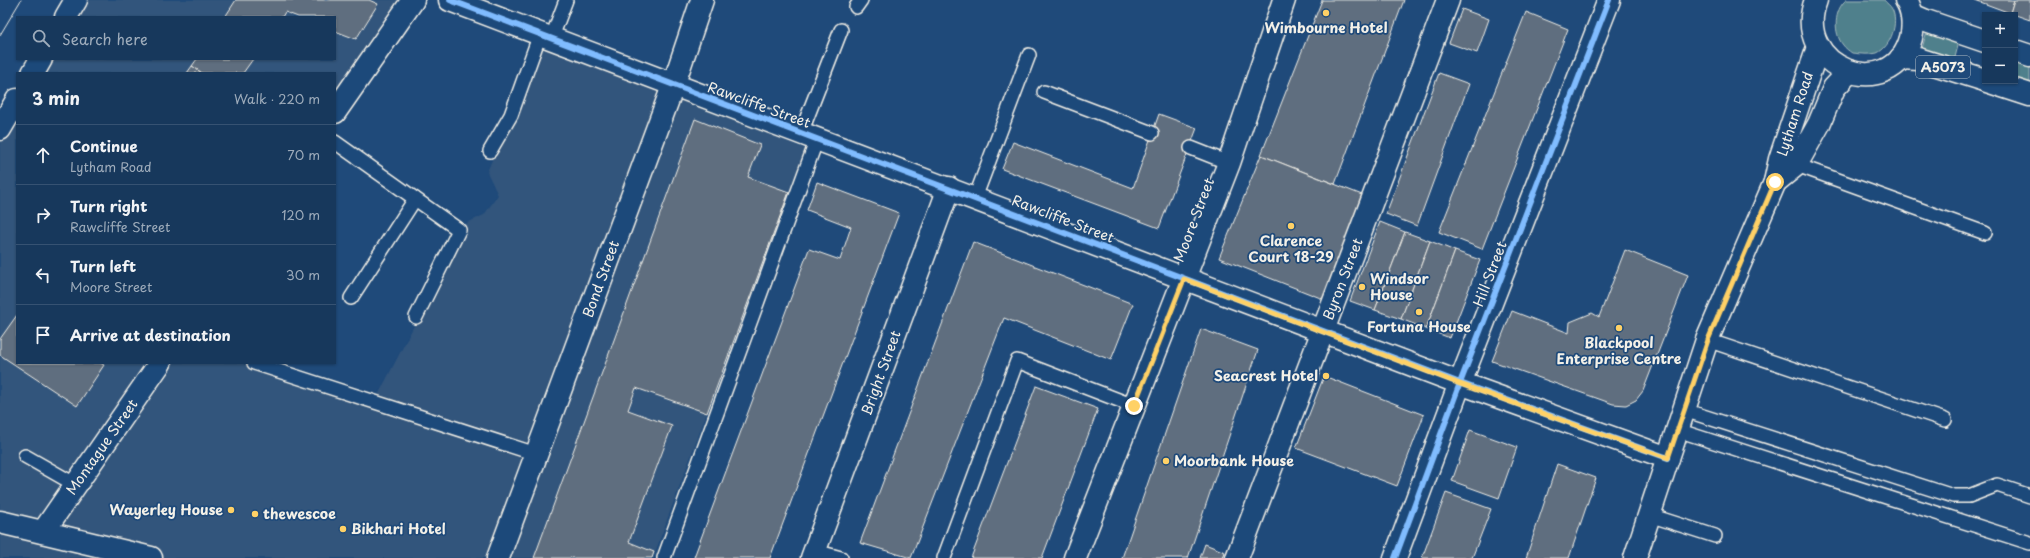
<!DOCTYPE html>
<meta charset="utf-8">
<style>
:root{--surface:#17385c;--page:#244365;--text:#f1f3f6;--muted:#9eacbb;--line:#365272}
body{margin:0;font-family:"Playpen Sans",sans-serif;background:var(--page);color:var(--text)}
.controls{position:absolute;right:12px;top:12px;display:grid;overflow:hidden;border-radius:0px;box-shadow:0 1px 3px #0004}
.controls button{width:36px;height:36px;display:grid;place-items:center;padding:0;border:0;border-bottom:1px solid var(--line);background:var(--surface);color:var(--text);font:20px sans-serif}
.stop{position:absolute;width:12px;height:12px;margin:-9px;border:3px solid #ffd166;border-radius:50%;background:#fff}
.stop.end{background:#ffd166;border-color:#fff;box-shadow:0 1px 4px #0008}
.list{margin:0;padding:0;list-style:none}
h2{display:flex;justify-content:space-between;align-items:center;height:52px;margin:0;padding:0 16px;font-size:17px}
h2 small{font-size:13px;font-weight:400;color:var(--muted)}
.list li{display:grid;grid-template-columns:26px 1fr auto;gap:12px;align-items:center;box-sizing:border-box;height:60px;padding:0 16px;border-top:1px solid var(--line)}
.list b{display:block;font-size:15px;white-space:nowrap}
.list p{margin:0;font-size:13px;white-space:nowrap;color:var(--muted)}
.list em{font-size:13px;font-style:normal;color:var(--muted)}
.icon{flex:none;width:22px;height:22px;fill:none;stroke:currentColor;stroke-width:2;stroke-linecap:round;stroke-linejoin:round}
.map{position:relative;flex:none;width:2030px;height:558px;overflow:hidden}
.search{position:absolute;background:var(--surface);box-shadow:0 1px 3px #0004;left:16px;top:16px;width:320px;height:44px;display:flex;align-items:center;gap:10px;box-sizing:border-box;padding:0 14px;border-radius:0px;color:var(--muted);font-size:15px}
.panel{position:absolute;background:var(--surface);box-shadow:0 1px 3px #0004;left:16px;top:72px;width:320px;height:292px;border-radius:0px}
.map>svg:first-child{display:block}
</style>
<div class="map">
<svg width="2030" height="558" viewBox="0 0 2030 558">
<rect width="100%" height="100%" fill="#1f4a7a"/>
<filter id="ink" filterUnits="userSpaceOnUse"><feTurbulence type="fractalNoise" baseFrequency=".025" numOctaves="2"/><feDisplacementMap in="SourceGraphic" scale="8" xChannelSelector="R" yChannelSelector="G"/><feConvolveMatrix kernelMatrix="1 2 1 2 8 2 1 2 1" color-interpolation-filters="sRGB"/></filter>
<g filter="url(#ink)">
<g fill="#32557c">
<polygon points="76,0 412,0 335,107 335,73 33,73 41,59 335,59 335,17 66,17"/>
<polygon points="544,35 805,149 653,558 0,558 0,129 17,100 17,363 241,363 371,409 467,223 484,215 498,195 487,172"/>
</g>
<g fill="#4f808c" stroke="#a2b8ba">
<path d="M1846 0H1884C1886 3 1890 5 1892 9 1899 22 1891 47 1877 53 1870 55 1860 54 1852 53 1849 51 1845 48 1843 45 1833 33 1834 10 1846 0Z"/>
<polygon points="1927,31 1959,42 1954,61 1921,52"/>
<polygon points="2015,61 2030,66 2030,84 2015,80"/>
</g>
<g fill="#5f6e7f" stroke="#f4f1e8">
<polygon points="236,0 369,0 378,4 356,39 335,31 335,17 298,17 285,12 282,17 225,17"/>
<polygon points="1322,0 1404,0 1335,184 1261,155"/>
<polygon points="1975,0 2014,0 2010,13"/>
<polygon points="2014,0 2030,0 2030,20 2010,13"/>
<polygon points="1462,9 1489,19 1477,53 1449,43"/>
<polygon points="1526,12 1568,29 1482,249 1439,232"/>
<polygon points="197,59 253,59 243,73 202,73 192,66"/>
<polygon points="192,66 202,73 187,73"/>
<polygon points="1439,73 1469,84 1417,226 1386,214"/>
<polygon points="1159,114 1197,128 1159,228 1002,169 1013,142 1133,188"/>
<polygon points="695,119 760,145 748,177 789,192 707,413 636,388 628,410 672,426 629,542 654,552 652,558 534,558"/>
<polygon points="1261,155 1362,195 1323,299 1219,258"/>
<polygon points="817,182 899,213 770,558 696,558 694,557 809,249 840,260 851,227 807,210"/>
<polygon points="1380,222 1405,232 1375,310 1350,301"/>
<polygon points="1405,232 1430,241 1401,319 1375,310"/>
<polygon points="1430,241 1455,251 1426,329 1401,319"/>
<polygon points="973,242 1133,304 1111,360 1004,318 911,558 860,543"/>
<polygon points="1625,250 1688,275 1643,391 1636,400 1626,405 1613,404 1492,361 1512,311 1569,333 1570,322 1592,313 1599,317"/>
<polygon points="1455,251 1480,260 1450,338 1426,329"/>
<polygon points="17,315 17,363 100,363 104,365 77,406 0,355 0,339"/>
<polygon points="1201,329 1258,350 1188,558 1122,558"/>
<polygon points="1324,376 1424,415 1397,486 1296,448"/>
<polygon points="1036,386 1098,409 1042,558 971,558"/>
<polygon points="1470,430 1517,447 1499,498 1452,481"/>
<polygon points="1557,464 1596,478 1569,558 1526,558"/>
<polygon points="1446,493 1491,509 1472,558 1422,558"/>
<polygon points="1205,544 1225,552 1223,558 1200,558"/>
</g>
<g fill="none" stroke-linecap="round" stroke-linejoin="round">
<defs>
<g id="lane">
<polyline points="856,7 861,0"/>
<polyline points="552,37 566,0"/>
<polyline points="1044,92 1152,133"/>
<polyline points="801,133 841,30"/>
<polyline points="335,142 459,230 416,317"/>
<polyline points="1191,148 1229,163"/>
<polyline points="490,151 511,115 540,34"/>
<polyline points="1791,163 1985,233"/>
<polyline points="975,198 1029,55"/>
<polyline points="351,298 415,199"/>
<polyline points="1707,340 1945,420"/>
<polyline points="254,363 536,454"/>
<polyline points="1684,410 1953,496 1969,496 1997,485 2030,496"/>
<polyline points="1677,430 2030,543"/>
<polyline points="25,456 76,485"/>
<polyline points="1649,515 1715,536"/>
<polyline points="815,551 841,558"/>
<polyline points="664,558 817,139"/>
<polyline points="944,558 1017,361 1134,406"/>
</g>
<g id="street">
<polyline points="450,0 1460,383 1668,458"/>
<polyline points="335,112 413,0"/>
<polyline points="0,522 151,558"/>
<polyline points="43,532 160,363"/>
<polyline points="498,558 673,86 702,0"/>
<polyline points="812,558 949,188"/>
<polyline points="1075,558 1229,163 1284,0"/>
<polyline points="1237,558 1448,0"/>
<polyline points="1395,558 1460,383 1609,0"/>
</g>
<g id="secondary">
<polyline points="1775,182 1796,165 1819,124 1834,88 1848,73"/>
<polyline points="1635,558 1707,340 1775,182 1780,159 1818,47"/>
</g>
<g id="primary">
<polyline points="66,17 76,0"/>
<polyline points="33,73 41,59"/>
<polyline points="0,129 17,100"/>
</g>
<g id="highway">
<path d="M1816 0C1790 69 1893 106 1911 38 1914 26 1913 11 1906 0"/>
<polyline points="1912,15 1926,21 1985,41"/>
<polyline points="2015,51 2030,56"/>
<polyline points="1901,58 1918,59 1985,80"/>
<polyline points="1987,81 2030,95"/>
</g>
</defs>
<use href="#lane" stroke="#f4f1e8" stroke-width="16"/>
<use href="#street" stroke="#f4f1e8" stroke-width="25"/>
<use href="#secondary" stroke="#f4f1e8" stroke-width="25"/>
<use href="#primary" stroke="#f4f1e8" stroke-width="25"/>
<use href="#highway" stroke="#f4f1e8" stroke-width="25"/>
<use href="#lane" stroke="#1f4a7a" stroke-width="13"/>
<use href="#street" stroke="#1f4a7a" stroke-width="22"/>
<use href="#secondary" stroke="#1f4a7a" stroke-width="22"/>
<use href="#primary" stroke="#1f4a7a" stroke-width="22"/>
<use href="#highway" stroke="#1f4a7a" stroke-width="22"/>
<polyline stroke="#f4f1e8" stroke-width="1" points="0,35 21,0"/>
<defs>
<g id="cycleway">
<polyline points="450,0 1460,383 1668,458"/>
<polyline points="1395,558 1460,383 1609,0"/>
</g>
</defs>
<use href="#cycleway" stroke="#1f4a7a" stroke-width="8"/>
<use href="#cycleway" stroke="#80bcff" stroke-width="6"/>
</g>
</g>
<g fill="none" stroke-linecap="round" stroke-linejoin="round" filter="url(#ink)">
<polyline stroke="#ffd166" stroke-width="5" points="1134,406 1184,279 1460,384 1668,458 1708,340 1775,182"/>
</g>
<g fill="#ffd166" stroke="#1f4a7a" stroke-width="1.5">
<circle cx="1326" cy="13" r="4"/>
<circle cx="1291" cy="226" r="4"/>
<circle cx="1362" cy="287" r="4"/>
<circle cx="1419" cy="312" r="4"/>
<circle cx="1619" cy="328" r="4"/>
<circle cx="1326" cy="376" r="4"/>
<circle cx="1166" cy="461" r="4"/>
<circle cx="231" cy="510" r="4"/>
<circle cx="255" cy="514" r="4"/>
<circle cx="343" cy="529" r="4"/>
</g>
<g text-anchor="middle" stroke-width="3.5" stroke-linejoin="round" paint-order="stroke">
<rect fill="#1f4a7a" stroke="#b4bfc7" stroke-width="1" x="1916" y="56" width="54" height="22" rx="3"/>
<g font-size="13" font-weight="bold" fill="#f4f1e8">
<text x="1943" y="72">A5073</text>
</g>
<g font-size="14" font-weight="bold" fill="#f4f1e8" stroke="#1f4a7a">
<text x="1326" y="33">Wimbourne Hotel</text>
<text x="1291" y="246">Clarence<tspan x="1291" dy="16">Court 18-29</tspan></text>
<text x="1370" y="284" text-anchor="start">Windsor<tspan x="1370" dy="16">House</tspan></text>
<text x="1419" y="332">Fortuna House</text>
<text x="1619" y="348">Blackpool<tspan x="1619" dy="16">Enterprise Centre</tspan></text>
<text x="1318" y="381" text-anchor="end">Seacrest Hotel</text>
<text x="1174" y="466" text-anchor="start">Moorbank House</text>
<text x="223" y="515" text-anchor="end">Wayerley House</text>
<text x="263" y="519" text-anchor="start">thewescoe</text>
<text x="351" y="534" text-anchor="start">Bikhari Hotel</text>
</g>
<g font-size="14" fill="#f4f1e8" stroke="#1f4a7a">
<text transform="translate(759 105) rotate(20)" y="5">Rawcliffe Street</text>
<text transform="translate(1795 114) rotate(-72)" y="5">Lytham Road</text>
<text transform="translate(1063 219) rotate(21)" y="5">Rawcliffe Street</text>
<text transform="translate(1194 220) rotate(-69)" y="5">Moore Street</text>
<text transform="translate(1490 274) rotate(-69)" y="5">Hill Street</text>
<text transform="translate(601 279) rotate(-70)" y="5">Bond Street</text>
<text transform="translate(1343 279) rotate(-69)" y="5">Byron Street</text>
<text transform="translate(881 373) rotate(-70)" y="5">Bright Street</text>
<text transform="translate(102 447) rotate(-55)" y="5">Montague Street</text>
</g>
</g>
</svg>
<div class="controls">
<button>+</button>
<button>−</button>
</div>
<div class="stop" style="left:1775px;top:182px"></div>
<div class="stop end" style="left:1134px;top:406px"></div>
<div class="search"><svg class="icon" aria-label="search" viewBox="0 0 24 24"><circle cx="10" cy="10" r="6"/><path d="M15 15l6 6"/></svg>Search here</div>
<section class="panel">
<h2>3 min<small>Walk · 220 m</small></h2>
<ul class="list">
<li><svg class="icon" aria-label="ahead" viewBox="0 0 24 24"><path d="M12 20V5M6 11l6-6 6 6"/></svg><div><b>Continue</b><p>Lytham Road</p></div><em>70 m</em></li>
<li><svg class="icon" aria-label="right" viewBox="0 0 24 24"><path d="M7 20v-9h11M14 6l5 5-5 5"/></svg><div><b>Turn right</b><p>Rawcliffe Street</p></div><em>120 m</em></li>
<li><svg class="icon" aria-label="left" viewBox="0 0 24 24"><path d="M17 20v-9H6M10 6l-5 5 5 5"/></svg><div><b>Turn left</b><p>Moore Street</p></div><em>30 m</em></li>
<li><svg class="icon" aria-label="arrive" viewBox="0 0 24 24"><path d="M6 21V4h12l-3 4 3 4H6"/></svg><div><b>Arrive at destination</b></div></li>
</ul>
</section>
</div>
